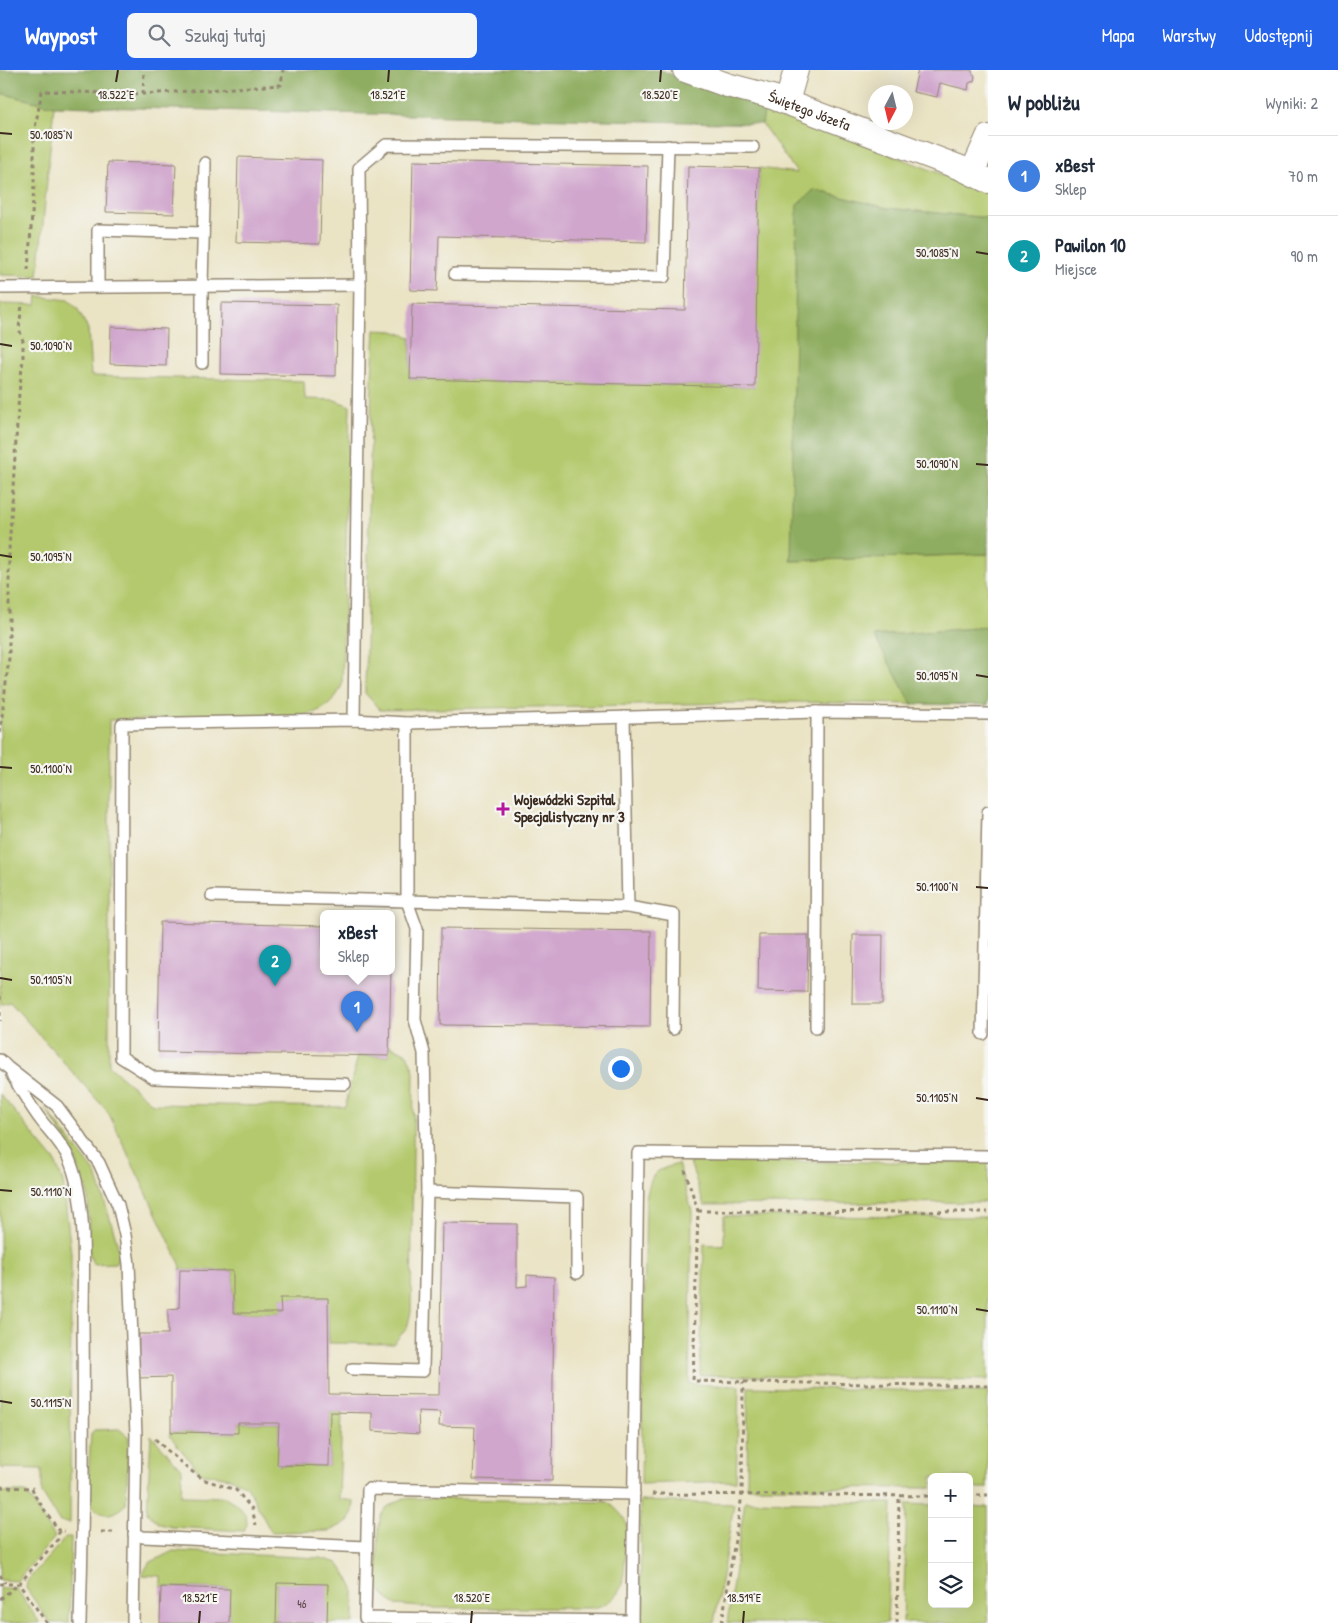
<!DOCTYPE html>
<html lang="pl">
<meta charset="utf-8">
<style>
:root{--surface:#fff;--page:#f6f6f7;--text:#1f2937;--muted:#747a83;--line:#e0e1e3;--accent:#2563eb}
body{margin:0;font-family:"Patrick Hand",sans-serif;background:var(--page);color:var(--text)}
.controls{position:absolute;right:15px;bottom:15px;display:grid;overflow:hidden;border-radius:8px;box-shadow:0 5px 20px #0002}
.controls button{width:45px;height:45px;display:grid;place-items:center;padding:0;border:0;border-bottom:1px solid var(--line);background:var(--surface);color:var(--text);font:25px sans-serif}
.compass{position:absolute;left:868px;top:15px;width:45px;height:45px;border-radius:50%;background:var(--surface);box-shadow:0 5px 20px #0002;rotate:187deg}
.you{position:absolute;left:620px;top:998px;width:18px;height:18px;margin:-12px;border:4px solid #fff;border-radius:50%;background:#1a73e8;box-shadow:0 0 0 8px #1a73e833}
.badge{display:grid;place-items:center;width:32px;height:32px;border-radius:50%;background:var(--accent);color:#fff;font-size:16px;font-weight:700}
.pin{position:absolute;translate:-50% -41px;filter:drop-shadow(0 1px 2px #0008)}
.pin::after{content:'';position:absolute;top:26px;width:18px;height:15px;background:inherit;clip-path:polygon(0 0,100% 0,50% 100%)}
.popup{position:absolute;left:320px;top:840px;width:75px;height:65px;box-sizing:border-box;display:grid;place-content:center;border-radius:8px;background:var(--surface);filter:drop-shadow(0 1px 4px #0005);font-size:16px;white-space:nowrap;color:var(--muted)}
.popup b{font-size:19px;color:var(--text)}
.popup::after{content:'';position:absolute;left:50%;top:100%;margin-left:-10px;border:10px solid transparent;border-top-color:var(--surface)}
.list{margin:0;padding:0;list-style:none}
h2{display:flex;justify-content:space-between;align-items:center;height:65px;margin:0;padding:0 20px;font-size:21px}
h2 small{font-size:16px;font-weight:400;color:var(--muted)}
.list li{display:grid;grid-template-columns:32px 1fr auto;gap:15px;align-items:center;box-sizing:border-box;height:80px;padding:0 20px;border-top:1px solid var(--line)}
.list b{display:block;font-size:19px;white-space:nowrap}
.list p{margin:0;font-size:16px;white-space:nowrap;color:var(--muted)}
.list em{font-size:16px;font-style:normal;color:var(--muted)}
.icon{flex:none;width:28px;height:28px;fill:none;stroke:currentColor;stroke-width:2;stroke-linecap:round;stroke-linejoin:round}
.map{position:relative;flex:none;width:988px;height:1553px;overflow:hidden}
header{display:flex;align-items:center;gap:30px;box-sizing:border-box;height:70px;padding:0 25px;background:var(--accent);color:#fff}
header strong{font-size:24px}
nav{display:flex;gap:28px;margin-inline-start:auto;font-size:18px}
.search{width:350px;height:45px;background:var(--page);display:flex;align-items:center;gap:12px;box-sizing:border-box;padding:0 18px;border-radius:8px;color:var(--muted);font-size:19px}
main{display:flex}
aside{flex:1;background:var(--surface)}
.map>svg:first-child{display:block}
</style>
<header>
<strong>Waypost</strong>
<div class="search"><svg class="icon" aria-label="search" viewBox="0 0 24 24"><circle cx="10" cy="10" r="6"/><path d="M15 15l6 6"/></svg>Szukaj tutaj</div>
<nav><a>Mapa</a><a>Warstwy</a><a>Udostępnij</a></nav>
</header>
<main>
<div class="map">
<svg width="988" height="1553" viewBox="0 0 988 1553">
<rect width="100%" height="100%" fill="#f6f6f2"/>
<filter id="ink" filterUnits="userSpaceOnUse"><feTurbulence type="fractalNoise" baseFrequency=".02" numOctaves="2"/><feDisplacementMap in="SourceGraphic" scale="10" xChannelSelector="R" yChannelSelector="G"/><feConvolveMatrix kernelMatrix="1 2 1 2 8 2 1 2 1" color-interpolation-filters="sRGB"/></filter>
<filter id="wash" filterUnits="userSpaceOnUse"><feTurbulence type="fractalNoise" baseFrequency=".0096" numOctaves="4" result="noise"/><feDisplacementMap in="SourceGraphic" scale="20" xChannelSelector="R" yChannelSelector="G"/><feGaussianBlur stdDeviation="1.12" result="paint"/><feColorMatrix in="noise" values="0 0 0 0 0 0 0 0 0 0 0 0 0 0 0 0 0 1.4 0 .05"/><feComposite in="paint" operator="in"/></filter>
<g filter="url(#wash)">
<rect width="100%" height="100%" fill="#eae3c4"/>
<g fill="#b4c96d" stroke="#787a46">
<polygon points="0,23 54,36 38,206 0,205"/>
<polygon points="765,36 988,122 988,148 887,138 814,120 791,491 988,484 988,557 874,566 912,634 789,632 380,640 365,623 372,307 375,260 393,261 411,267 410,309 754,317 759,98 797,103 762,54"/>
<path d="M37 226 68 230 77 238 88 259 91 306 304 311 305 329 335 330 350 336 342 615C333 635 325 639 304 646L109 650V996L153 1034 345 1037 358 986H389V975L407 984 414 1001 411 1242 407 1258 393 1274 329 1273 327 1228H281V1243H233V1201L180 1200 181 1196 108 1042 10 932 0 935V234L36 235Z"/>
<polygon points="0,1024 55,1091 63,1112 71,1183 70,1453 60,1452 42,1423 42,1399 0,1398"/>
<polygon points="45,1038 96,1104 115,1165 119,1182 116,1193 93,1194 89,1183 88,1125 72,1079"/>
<polygon points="690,1092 988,1092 988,1132 704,1135"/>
<path d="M678 1094 692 1141 689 1314 739 1316 736 1411 641 1414 646 1129C652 1103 652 1101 678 1094Z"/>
<polygon points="724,1146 988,1147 987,1165 988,1166 988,1310 700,1305 704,1174 724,1176"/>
<polygon points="748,1317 988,1322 987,1418 969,1418 969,1407 932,1407 932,1418 747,1417"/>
<polygon points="330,1342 342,1342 339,1429 354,1431 353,1441 348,1452 329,1461 271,1462 247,1416 230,1408 200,1403 169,1365 171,1362 237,1363 238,1353 279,1353 278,1395 329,1396"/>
<path d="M119 1359 129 1367 126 1434C120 1439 114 1445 105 1444 100 1443 95 1440 92 1436 86 1424 90 1379 91 1364L94 1360Z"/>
<polygon points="151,1365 182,1400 181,1426 225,1427 235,1433 246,1445 247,1454 244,1461 172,1457 160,1454 147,1443"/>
<polygon points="0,1422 26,1422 55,1467 17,1511 0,1510"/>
<path d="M404 1428 608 1432C615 1438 625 1446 627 1456 628 1465 626 1475 625 1484 624 1512 624 1529 594 1538H434L396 1535 387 1529 378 1517 377 1500 379 1457 381 1445 387 1437Z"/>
<polygon points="640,1431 734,1434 714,1553 641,1553"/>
<polygon points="745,1431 892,1433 887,1553 727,1553"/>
<polygon points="907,1434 932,1435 932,1534 969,1534 969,1436 988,1437 988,1553 903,1553"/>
<polygon points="66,1467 71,1467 69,1553 50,1553 26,1518 27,1511"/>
<polygon points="173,1481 320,1488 338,1493 349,1509 354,1519 354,1553 327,1553 277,1513 276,1553 229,1553 229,1519 161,1517 161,1506 142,1505 149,1493"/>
<polygon points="0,1518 16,1518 40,1553 0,1553"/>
</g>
<g fill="#8fad60" stroke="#656c3f">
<polygon points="0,0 661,0 701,17 765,36 762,54 54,36 0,23"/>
<polygon points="814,120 887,138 988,148 988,484 791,491 797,135"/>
<polygon points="988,557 988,635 912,634 874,566"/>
</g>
<g id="blocks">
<g fill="#d0a6cd">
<polygon points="918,0 972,0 972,2 975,6 974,11 969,13 968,20 940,13 937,27 913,22"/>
<polygon points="238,87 322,90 320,174 236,172"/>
<polygon points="413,91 648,96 646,172 439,166 437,221 410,220"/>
<polygon points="108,92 176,94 174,144 106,142"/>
<polygon points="688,96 759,98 755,317 410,309 412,234 685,240"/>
<polygon points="221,233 337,235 336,306 220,304"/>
<polygon points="111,257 167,259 166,296 110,294"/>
<polygon points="160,852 323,856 323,901 391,901 389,986 158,982"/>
<polygon points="441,858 651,861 650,957 440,955"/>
<polygon points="759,865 808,865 807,922 758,921"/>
<polygon points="853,865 883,865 882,934 852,934"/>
<polygon points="442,1153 517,1154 517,1217 527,1216 527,1205 554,1207 552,1411 473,1409 475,1357 439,1356 440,1342 418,1341 419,1364 372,1361 372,1343 330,1342 329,1396 277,1395 279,1353 238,1353 238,1363 171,1362 171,1307 138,1308 139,1264 168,1264 168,1239 179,1238 180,1200 233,1201 233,1243 281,1243 280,1228 328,1228 329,1324 439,1325"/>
<polygon points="277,1513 328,1514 327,1553 276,1553"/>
<polygon points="161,1517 230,1519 229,1553 160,1553"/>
</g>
</g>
</g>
<g filter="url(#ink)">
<use href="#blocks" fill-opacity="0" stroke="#928671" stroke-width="1"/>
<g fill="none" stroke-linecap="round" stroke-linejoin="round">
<defs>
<g id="service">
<polyline points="455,204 664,207 668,76"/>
<polyline points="98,217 98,160 203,163"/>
<polyline points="0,218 360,215"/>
<polyline points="202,293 202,216 205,93"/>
<polyline points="624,647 628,837"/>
<polyline points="354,650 360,215 359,98 386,75 753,77"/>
<polyline points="212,826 407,831 407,653"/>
<polyline points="816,957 817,642"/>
<polyline points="983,964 988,742"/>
<polyline points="0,990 7,997 57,1036 99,1093 118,1135 125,1165 129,1194 136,1365 133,1553"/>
<path d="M12 1005C22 1021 31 1038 43 1053 52 1064 63 1075 69 1089 88 1133 83 1203 83 1250 84 1351 83 1452 80 1553"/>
<polyline points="345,1014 154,1008 121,987 122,654 354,650 407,653 817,642 988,644"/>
<polyline points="427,1122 577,1127 577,1203"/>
<polyline points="352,1299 423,1301 427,1122 424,983 415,950 417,859 407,831 628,837 674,845 673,959"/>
<polyline points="134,1464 143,1467 366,1477"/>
<polyline points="632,1551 365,1548 368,1419 634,1424"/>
<polyline points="632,1553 638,1083 988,1086"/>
</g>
<g id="minor">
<path id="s1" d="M685 0 727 15 772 27 961 98 988 111"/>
<polyline points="787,32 796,0"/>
<polyline points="972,103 988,67"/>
</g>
</defs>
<use href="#service" stroke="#928671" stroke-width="14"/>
<use href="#minor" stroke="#928671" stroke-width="26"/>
<g stroke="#928671" stroke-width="3" stroke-dasharray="4 4" stroke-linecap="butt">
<polyline points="143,24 144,0"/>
<polyline points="28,200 34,116 34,63 42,21 143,24 281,15 283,0"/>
<polyline points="0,663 9,588 9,480 19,323 23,289 23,271 19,258 22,235"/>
<polyline points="0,926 0,951"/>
<polyline points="685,1100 698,1141 693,1311 988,1316"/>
<polyline points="698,1141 988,1142"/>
<polyline points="155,1369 188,1399 205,1410 236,1420 252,1439 256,1455"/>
<polyline points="0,1417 32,1418 35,1426 59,1461"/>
<polyline points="652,1424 932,1426"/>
<polyline points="969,1425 988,1425"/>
<polyline points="101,1462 117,1462"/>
<polyline points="0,1505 5,1513"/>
<polyline points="0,1514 18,1514"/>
<polyline points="0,1529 19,1514"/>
<polyline points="47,1553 19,1514 58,1469 59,1461 64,1461"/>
<polyline points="722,1553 742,1425 743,1312"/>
<polyline points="897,1553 899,1427"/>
</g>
<use href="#service" stroke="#fff" stroke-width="11"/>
<use href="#minor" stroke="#fff" stroke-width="24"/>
</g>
</g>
<path fill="none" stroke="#3b2a1e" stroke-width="2" d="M116 12 118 0M388 12 389 0M660 12 661 0M0 63 12 64M976 182 988 184M0 274 12 276M976 394 988 395M0 485 12 487M976 605 988 607M0 697 12 698M976 817 988 818M0 908 12 910M976 1028 988 1030M0 1120 12 1121M976 1239 988 1241M0 1331 12 1333M199 1553 200 1541M471 1553 472 1541M743 1553 744 1541"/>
<path fill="#b5179e" stroke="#f6f6f2" stroke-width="2" d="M500.5 731.5h5v5h5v5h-5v5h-5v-5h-5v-5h5z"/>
<g text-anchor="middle" stroke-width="4.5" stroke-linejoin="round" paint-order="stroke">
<g font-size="12" fill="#60494a">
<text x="302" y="1538">46</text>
</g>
<g font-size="15" fill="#3b2a1e" stroke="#f6f6f2">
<text dy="5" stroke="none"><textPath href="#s1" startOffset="131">Świętego Józefa</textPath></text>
</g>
<g font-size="15" font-weight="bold" fill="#3b2a1e" stroke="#f6f6f2" text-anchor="start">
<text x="514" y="735">Wojewódzki Szpital<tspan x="514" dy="17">Specjalistyczny nr 3</tspan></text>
</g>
</g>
<g font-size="12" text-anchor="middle" fill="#3b2a1e" stroke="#f6f6f2" stroke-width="4.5" stroke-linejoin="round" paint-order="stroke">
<text x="116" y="29">18.522°E</text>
<text x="388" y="29">18.521°E</text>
<text x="660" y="29">18.520°E</text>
<text x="51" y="69">50.1085°N</text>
<text x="937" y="187">50.1085°N</text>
<text x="51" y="280">50.1090°N</text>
<text x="937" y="398">50.1090°N</text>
<text x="51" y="491">50.1095°N</text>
<text x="937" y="610">50.1095°N</text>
<text x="51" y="703">50.1100°N</text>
<text x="937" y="821">50.1100°N</text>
<text x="51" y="914">50.1105°N</text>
<text x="937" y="1032">50.1105°N</text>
<text x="51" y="1126">50.1110°N</text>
<text x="937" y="1244">50.1110°N</text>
<text x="51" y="1337">50.1115°N</text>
<text x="200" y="1532">18.521°E</text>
<text x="472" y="1532">18.520°E</text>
<text x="744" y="1532">18.519°E</text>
</g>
</svg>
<div class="controls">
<button>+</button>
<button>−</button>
<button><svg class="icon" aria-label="layers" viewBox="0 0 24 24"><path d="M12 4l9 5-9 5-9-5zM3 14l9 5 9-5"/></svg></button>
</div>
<svg class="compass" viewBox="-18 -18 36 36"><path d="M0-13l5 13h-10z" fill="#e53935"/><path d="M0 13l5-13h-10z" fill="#747a83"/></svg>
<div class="you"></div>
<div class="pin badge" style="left:357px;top:962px;background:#3f7fe0">1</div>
<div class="popup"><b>xBest</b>Sklep</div>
<div class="pin badge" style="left:275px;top:916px;background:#0f9aa8">2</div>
</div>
<aside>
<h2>W pobliżu<small>Wyniki: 2</small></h2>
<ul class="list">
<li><span class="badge" style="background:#3f7fe0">1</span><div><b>xBest</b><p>Sklep</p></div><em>70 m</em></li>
<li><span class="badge" style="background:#0f9aa8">2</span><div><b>Pawilon 10</b><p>Miejsce</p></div><em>90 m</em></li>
</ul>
</aside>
</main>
